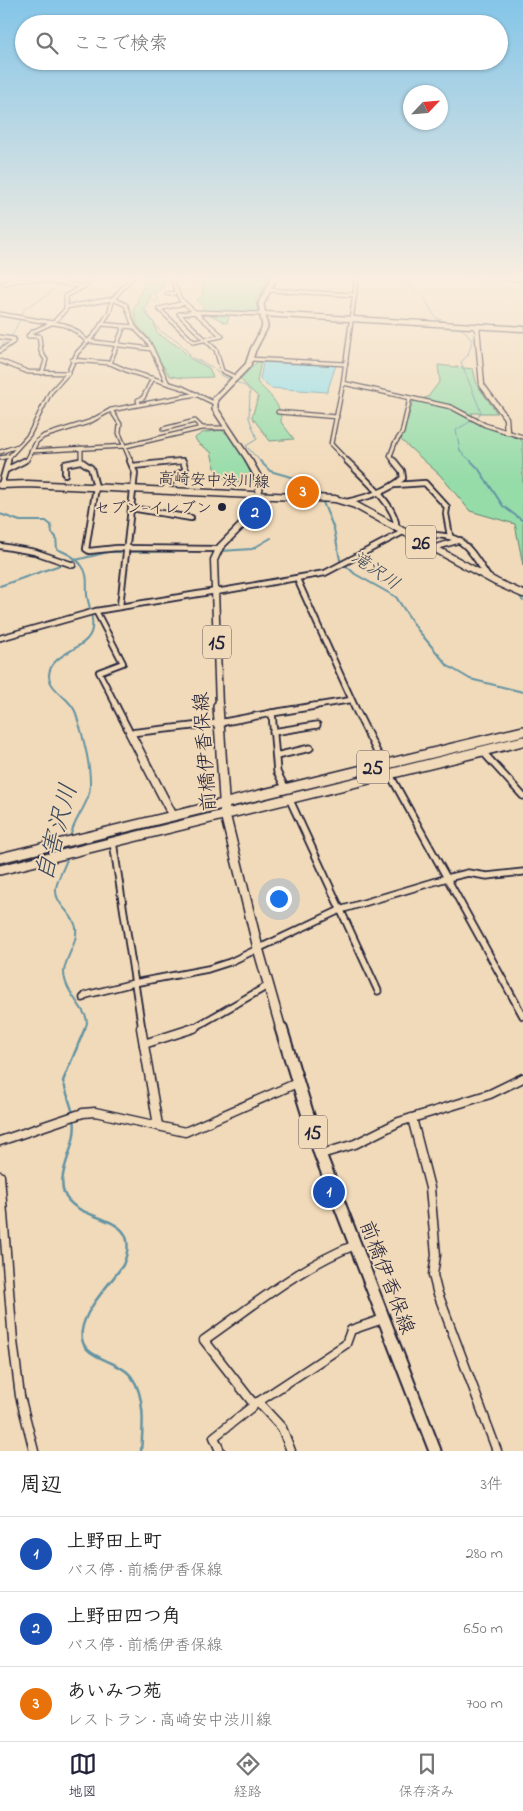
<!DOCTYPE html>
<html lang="ja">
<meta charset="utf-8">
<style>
:root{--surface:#fff;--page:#f6f6f6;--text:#222;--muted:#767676;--line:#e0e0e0;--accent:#22223b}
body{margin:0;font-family:"Indie Flower","Klee One",sans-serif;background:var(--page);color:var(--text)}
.compass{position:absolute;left:403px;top:85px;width:45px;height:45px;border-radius:50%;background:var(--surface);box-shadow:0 1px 4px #0004;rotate:64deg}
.you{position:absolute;left:278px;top:898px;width:18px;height:18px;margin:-12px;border:4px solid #fff;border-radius:50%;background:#1a73e8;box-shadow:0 0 0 8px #1a73e833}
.badge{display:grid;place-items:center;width:32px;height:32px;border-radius:50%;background:var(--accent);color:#fff;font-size:16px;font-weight:700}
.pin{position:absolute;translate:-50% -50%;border:2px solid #fff;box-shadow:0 1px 5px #0006}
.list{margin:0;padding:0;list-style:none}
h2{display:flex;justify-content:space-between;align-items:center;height:65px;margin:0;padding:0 20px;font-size:21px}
h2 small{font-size:16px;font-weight:400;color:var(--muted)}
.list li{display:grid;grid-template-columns:32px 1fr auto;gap:15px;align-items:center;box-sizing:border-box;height:75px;padding:0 20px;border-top:1px solid var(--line)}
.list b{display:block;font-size:19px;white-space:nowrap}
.list p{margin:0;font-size:16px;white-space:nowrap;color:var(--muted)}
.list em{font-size:16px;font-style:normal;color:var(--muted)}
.icon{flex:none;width:28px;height:28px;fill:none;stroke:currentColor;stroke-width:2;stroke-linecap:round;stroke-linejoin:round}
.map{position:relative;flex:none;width:523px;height:1451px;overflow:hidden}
.search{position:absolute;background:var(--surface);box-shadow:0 1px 4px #0004;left:15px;right:15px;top:15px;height:55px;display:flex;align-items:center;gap:12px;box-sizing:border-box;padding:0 18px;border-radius:28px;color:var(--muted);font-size:19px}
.sheet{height:290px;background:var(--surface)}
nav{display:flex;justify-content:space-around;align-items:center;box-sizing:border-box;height:70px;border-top:1px solid var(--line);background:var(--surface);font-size:14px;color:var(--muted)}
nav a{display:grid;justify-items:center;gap:2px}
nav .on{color:var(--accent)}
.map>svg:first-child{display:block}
</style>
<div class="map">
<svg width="523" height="1451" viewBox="0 0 523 1451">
<rect width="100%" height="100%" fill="#f1dab9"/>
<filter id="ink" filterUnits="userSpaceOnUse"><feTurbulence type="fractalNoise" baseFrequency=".02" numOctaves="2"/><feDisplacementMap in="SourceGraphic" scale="10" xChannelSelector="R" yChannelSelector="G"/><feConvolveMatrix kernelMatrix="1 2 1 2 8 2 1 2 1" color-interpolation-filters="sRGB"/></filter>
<g filter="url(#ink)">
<g fill="#96dca9" stroke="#5c7f72">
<polygon points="147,276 167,276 162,289 153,293 143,310 154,323 157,333 179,347 191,359 209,368 213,377 183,378 170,376 157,357 150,340 137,325 134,310"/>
<polygon points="196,276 270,276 256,301 258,313 230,312 227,323 226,323 211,315 203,316 198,312 203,312 203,307 197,300 203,294 203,286 197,281"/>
<path d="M261 360 257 382C268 393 283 406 281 422L294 439 270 441 252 417 258 397 240 379C248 373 251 365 261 360Z"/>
<polygon points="438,365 473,369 477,385 497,413 471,413 481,425 520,439 523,442 523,565 515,524 470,511 440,475 401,440 413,402 428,397 440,381"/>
<polygon points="221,430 236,439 254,481 248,484 217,476 211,452 198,443 195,438 202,433"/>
</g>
<polygon fill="#8edee9" stroke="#6393a3" points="263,362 336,365 327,392 271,388 260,380"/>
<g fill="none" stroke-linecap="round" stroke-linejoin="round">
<g stroke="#6393a3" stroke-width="1">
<polyline points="163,276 162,285 155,295 159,299 148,304 145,310 160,331 178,341 193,358 212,367 220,375 245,386 250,391 249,418 257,439 246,446 261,462"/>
<polyline points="407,276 409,286 423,296 436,318 449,323"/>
<polyline points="458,327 466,332 472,341 468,355 461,362 481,412 478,417 456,430 460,451 472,462"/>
<polyline points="0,347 13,334 25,308 46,296 69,276"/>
</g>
<g stroke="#6393a3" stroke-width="2">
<polyline points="260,461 270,471 312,483 321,496"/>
<polyline points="471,461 478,468 503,506 523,521"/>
<polyline points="322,500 334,529 340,560 355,574 396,597 417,629 448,666 470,679 523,692"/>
<path d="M0 514 20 521H46L51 525 52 533 56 537 57 549C66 553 76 557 82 566 89 575 86 585 87 595 89 609 98 627 87 639 77 651 50 656 49 675 49 690 69 697 75 711 82 731 95 777 88 797 83 812 72 823 70 839"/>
<polyline points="221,551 252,549 271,538"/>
<polyline points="68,562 108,552 217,551"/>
<polyline points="0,586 63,564"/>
<polyline points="519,595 523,601"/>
<path d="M68 856C65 867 58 877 56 888 54 905 74 913 76 928 78 944 65 957 64 972 64 989 79 1002 86 1017L87 1023 85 1029"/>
</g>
<g stroke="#6393a3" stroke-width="2.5">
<polyline points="73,1113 63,1081 85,1028"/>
<path d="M74 1118C79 1145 56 1171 64 1193 77 1226 146 1210 123 1265 111 1283 85 1308 82 1330 77 1360 117 1358 131 1376 146 1396 143 1428 141 1451"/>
</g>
<defs>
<g id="street-far3">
<polyline points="176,276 173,283 180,299 222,336 194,342 159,309 184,303"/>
<polyline points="446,276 523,279"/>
<polyline points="55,283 64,276"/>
<path d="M0 285C25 274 57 283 83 287"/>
<polyline points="268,290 355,295"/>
<polyline points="167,294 176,293"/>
<polyline points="66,307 113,299 126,305 134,327 149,343 167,382"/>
<polyline points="0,314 65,325 76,331 87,341 152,349"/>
<polyline points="101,324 134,327"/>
<polyline points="0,337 14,339 13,342 0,351"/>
<polyline points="250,359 346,364"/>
<polyline points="72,360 110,363 128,371 183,388 214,403"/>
<polyline points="0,361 28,372 68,373"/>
<polyline points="110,363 124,326"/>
<polyline points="42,373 46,360 41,352 39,336 28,336 32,332 54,322 66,309 66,296 88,284 94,276"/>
<polyline points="237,378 222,371 216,350 179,314 196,312 264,314"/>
<polyline points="343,383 451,407 485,425 523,437"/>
<polyline points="139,404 138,400 143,398 153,378"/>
<polyline points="111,410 120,424 119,433 131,462"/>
<polyline points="278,412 337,417"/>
<polyline points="163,429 195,421 202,428"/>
<polyline points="81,448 81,461 83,462"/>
<polyline points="31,451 126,446 202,428 228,428"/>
<polyline points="0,452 18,446"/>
<polyline points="0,458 10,456"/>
<polyline points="8,462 10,456 29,435 50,393 68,373 77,353 95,334 109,313 113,299 133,276"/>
<polyline points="22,462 27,460 37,441 44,436 89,422 111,410 197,394"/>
<polyline points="73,462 81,461"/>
<polyline points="168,462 183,462"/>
<polyline points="348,462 331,444 343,383 357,276"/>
<polyline points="395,462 390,456 395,443 402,433 410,398"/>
</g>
<g id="street-far2">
<polyline points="81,461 91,468 96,487 86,549 89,551 117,548 219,549"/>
<path d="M347 461C361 475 399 508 396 528"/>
<polyline points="133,466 181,461"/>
<polyline points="6,470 24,461"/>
<polyline points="65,474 65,464 80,461"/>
<polyline points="1,485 8,461"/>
<polyline points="395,485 425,483 447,507 446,514 450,536"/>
<polyline points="163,491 177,475 186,470 183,461"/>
<path d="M347 502C367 497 387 492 403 478L402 471 394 461"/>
<polyline points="131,508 191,518"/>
<path d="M411 535C460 534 462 536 488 577"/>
<polyline points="0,546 35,552 73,565"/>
<polyline points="433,548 460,540"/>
<polyline points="297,579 355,707"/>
<polyline points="216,592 325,573 403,532"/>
<polyline points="120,606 135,473 130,461"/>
<polyline points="96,611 123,663 99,672 117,707"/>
<polyline points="0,638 96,611 216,591"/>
<polyline points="307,707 351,700"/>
</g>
<g id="street-far1">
<polyline points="116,706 130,733 219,723 272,713"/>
<polyline points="354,706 384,766"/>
<polyline points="273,732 317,725"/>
<polyline points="482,751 523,796"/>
<polyline points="276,756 310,748"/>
<polyline points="389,773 523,1016"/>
<polyline points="286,789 277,772 272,713 315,706"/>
<polyline points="289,798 378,991"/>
<polyline points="113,842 142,1029"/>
<polyline points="83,998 86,995 134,983 208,969 230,962 340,910 447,878 468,873 487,876 523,872"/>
<polyline points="192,1029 269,985"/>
</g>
<g id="street">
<polyline points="141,1028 158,1125"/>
<polyline points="144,1044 194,1028"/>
<polyline points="412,1118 430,1188 436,1255 433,1275 437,1291 497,1451"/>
<polyline points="0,1141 83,1113 95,1112 185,1132 297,1083"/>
<polyline points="321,1154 355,1144 399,1122 490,1094 523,1078"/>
<polyline points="0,1176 13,1341 20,1396 34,1451"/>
<polyline points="220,1451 214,1437 258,1402 346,1344 351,1330 383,1319"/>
<path d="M291 1451 282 1428 258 1402 253 1403 204 1340C253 1306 299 1267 355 1245"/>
</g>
<g id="secondary-far1">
<polyline points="264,314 523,329"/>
<polyline points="477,327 482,385 506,418 507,432"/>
</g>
<polyline id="secondary" points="130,733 173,816"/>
<polyline id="primary-far3" points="250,462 215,409 215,399 248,365 253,350 265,327 261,304 275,276"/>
<g id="primary-far2">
<polyline points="0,485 28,484 335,499 355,505 496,582 523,594"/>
<polyline points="219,707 214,560 220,547 242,525 258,494 260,486 257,475 249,461"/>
</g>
<g id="primary-far1">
<polyline points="218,706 225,814 258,948 281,1029"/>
<polyline points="0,858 523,731"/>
<polyline points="0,870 523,741"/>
</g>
<polyline id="primary" points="281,1028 320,1154 435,1451"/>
</defs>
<use href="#street-far3" stroke="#22223b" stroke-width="5.5"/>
<use href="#street-far2" stroke="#22223b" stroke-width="8"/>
<use href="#street-far1" stroke="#22223b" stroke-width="9"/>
<use href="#street" stroke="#22223b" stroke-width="11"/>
<use href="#secondary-far1" stroke="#22223b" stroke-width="7"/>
<use href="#secondary" stroke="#22223b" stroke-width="11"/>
<use href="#primary-far3" stroke="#22223b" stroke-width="8"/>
<use href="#primary-far2" stroke="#22223b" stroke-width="9"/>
<use href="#primary-far1" stroke="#22223b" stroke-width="12"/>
<use href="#primary" stroke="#22223b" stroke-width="15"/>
<use href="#street-far3" stroke="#f1dab9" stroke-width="3"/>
<use href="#street-far2" stroke="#f1dab9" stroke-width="4.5"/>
<use href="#street-far1" stroke="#f1dab9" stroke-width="5.5"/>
<use href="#street" stroke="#f1dab9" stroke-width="8"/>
<use href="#secondary-far1" stroke="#f1dab9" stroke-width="4.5"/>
<use href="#secondary" stroke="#f1dab9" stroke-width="8"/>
<use href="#primary-far3" stroke="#f1dab9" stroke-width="5"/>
<use href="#primary-far2" stroke="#f1dab9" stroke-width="6"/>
<use href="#primary-far1" stroke="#f1dab9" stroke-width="9"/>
<use href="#primary" stroke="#f1dab9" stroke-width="11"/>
</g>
</g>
<linearGradient id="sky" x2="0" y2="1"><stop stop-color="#84c5e8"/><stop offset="0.58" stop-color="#f9eee0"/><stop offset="1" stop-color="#f9eee0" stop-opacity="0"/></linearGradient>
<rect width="523" height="479" fill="url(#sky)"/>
<circle fill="#22223b" stroke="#f1dab9" stroke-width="2" cx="222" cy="507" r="5"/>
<g text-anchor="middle" stroke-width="4" stroke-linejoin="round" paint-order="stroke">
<g font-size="16" fill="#22223b" stroke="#f1dab9">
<text transform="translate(214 479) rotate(2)" y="6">高崎安中渋川線</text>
</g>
<g font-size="16" fill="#22223b" stroke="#f1dab9" text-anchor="end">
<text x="212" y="513">セブン-イレブン</text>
</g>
<g font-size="18" font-style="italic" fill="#38485e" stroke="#f1dab9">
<text transform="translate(376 570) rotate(35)" y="6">滝沢川</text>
</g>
<g fill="#f1dab9" stroke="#605961" stroke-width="1">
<rect x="406" y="525.5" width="30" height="33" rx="4"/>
<rect x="203" y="625.5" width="28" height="33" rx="4"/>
<rect x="357" y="750.5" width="32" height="33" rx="4"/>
<rect x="299" y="1115.5" width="28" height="33" rx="4"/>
</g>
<g font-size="19" font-weight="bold" fill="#22223b">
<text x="421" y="549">26</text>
<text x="217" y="649">15</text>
<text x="373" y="774">25</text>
<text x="313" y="1139">15</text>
</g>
<g font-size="20" fill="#22223b" stroke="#f1dab9">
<text transform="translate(204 752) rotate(-94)" y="7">前橋伊香保線</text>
<text transform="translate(388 1277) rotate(69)" y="7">前橋伊香保線</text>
</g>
<g font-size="25" font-style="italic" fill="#38485e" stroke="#f1dab9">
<text transform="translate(55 832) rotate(-75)" y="9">自害沢川</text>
</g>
</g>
</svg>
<svg class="compass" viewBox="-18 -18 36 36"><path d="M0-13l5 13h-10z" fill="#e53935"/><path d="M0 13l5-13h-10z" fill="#767676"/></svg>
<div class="you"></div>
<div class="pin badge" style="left:329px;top:1192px;background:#1a4fb4">1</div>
<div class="pin badge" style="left:255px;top:513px;background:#1a4fb4">2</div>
<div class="pin badge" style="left:303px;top:492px;background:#e8710a">3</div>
<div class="search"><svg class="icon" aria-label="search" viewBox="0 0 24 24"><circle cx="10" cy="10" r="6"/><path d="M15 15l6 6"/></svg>ここで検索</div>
</div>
<section class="sheet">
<h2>周辺<small>3件</small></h2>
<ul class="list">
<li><span class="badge" style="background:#1a4fb4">1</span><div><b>上野田上町</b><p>バス停 · 前橋伊香保線</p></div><em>280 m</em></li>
<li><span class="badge" style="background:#1a4fb4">2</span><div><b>上野田四つ角</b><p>バス停 · 前橋伊香保線</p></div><em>650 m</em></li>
<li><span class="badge" style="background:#e8710a">3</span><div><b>あいみつ苑</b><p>レストラン · 高崎安中渋川線</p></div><em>700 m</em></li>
</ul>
</section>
<nav>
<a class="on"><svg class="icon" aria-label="map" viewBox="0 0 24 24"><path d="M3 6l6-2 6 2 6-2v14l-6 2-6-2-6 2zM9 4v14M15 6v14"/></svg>地図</a>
<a><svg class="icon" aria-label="directions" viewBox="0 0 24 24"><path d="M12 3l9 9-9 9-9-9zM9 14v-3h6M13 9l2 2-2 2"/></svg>経路</a>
<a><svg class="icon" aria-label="saved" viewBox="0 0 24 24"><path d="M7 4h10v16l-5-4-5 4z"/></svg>保存済み</a>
</nav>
